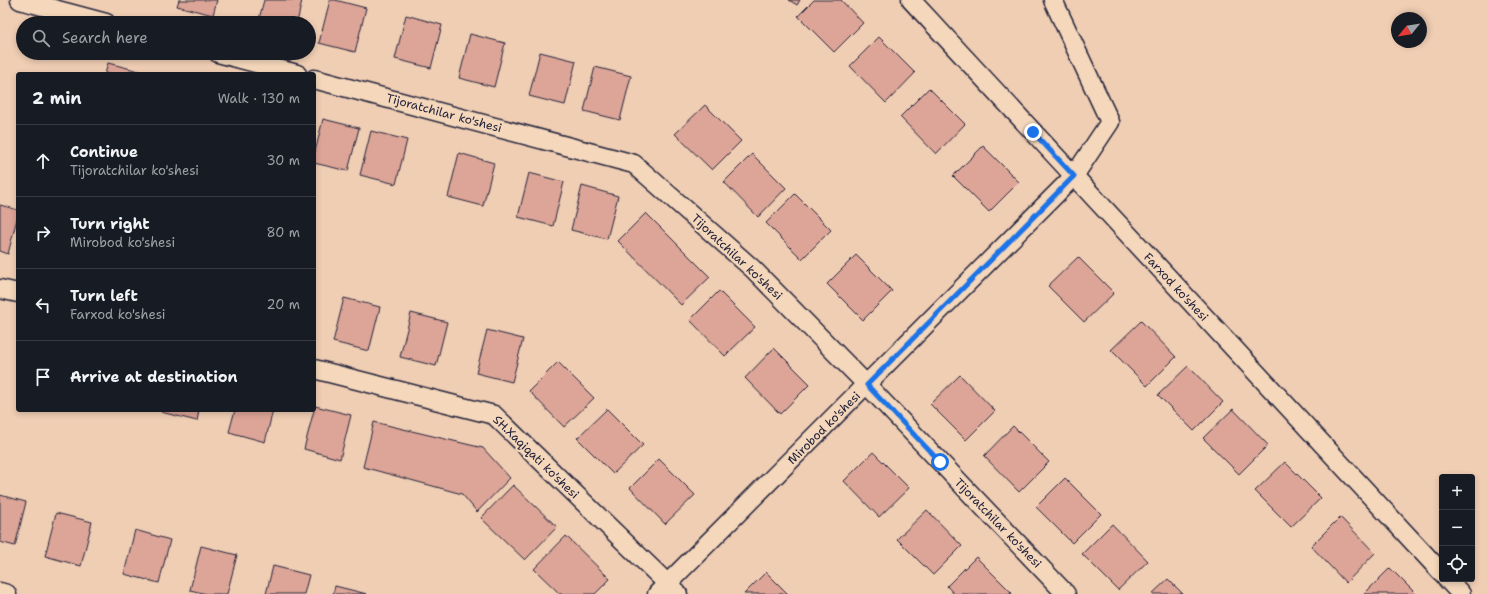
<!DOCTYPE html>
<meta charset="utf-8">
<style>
:root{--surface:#171b24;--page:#242831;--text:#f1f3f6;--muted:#9ea1a6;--line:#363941}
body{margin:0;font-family:"Shantell Sans",sans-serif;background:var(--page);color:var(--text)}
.controls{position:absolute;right:12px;bottom:12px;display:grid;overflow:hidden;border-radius:4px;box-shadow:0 2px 6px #0003}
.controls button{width:36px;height:36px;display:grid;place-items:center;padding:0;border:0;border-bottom:1px solid var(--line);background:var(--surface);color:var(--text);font:20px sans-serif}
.compass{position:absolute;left:1391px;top:12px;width:36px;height:36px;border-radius:50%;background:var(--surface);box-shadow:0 2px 6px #0003;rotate:240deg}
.stop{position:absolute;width:12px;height:12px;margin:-9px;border:3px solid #1a73e8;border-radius:50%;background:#fff}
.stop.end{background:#1a73e8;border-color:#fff;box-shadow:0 1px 4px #0008}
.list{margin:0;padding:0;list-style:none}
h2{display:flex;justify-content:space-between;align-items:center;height:52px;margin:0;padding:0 16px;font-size:17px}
h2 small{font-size:13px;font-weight:400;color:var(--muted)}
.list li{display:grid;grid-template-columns:26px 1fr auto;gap:12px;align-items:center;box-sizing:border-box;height:72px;padding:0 16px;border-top:1px solid var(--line)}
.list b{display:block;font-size:15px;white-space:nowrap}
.list p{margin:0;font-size:13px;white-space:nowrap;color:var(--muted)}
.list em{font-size:13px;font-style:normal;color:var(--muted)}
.icon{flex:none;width:22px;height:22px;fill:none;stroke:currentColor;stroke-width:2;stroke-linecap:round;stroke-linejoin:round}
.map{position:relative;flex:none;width:1487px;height:594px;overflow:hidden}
.search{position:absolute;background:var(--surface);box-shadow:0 2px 6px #0003;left:16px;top:16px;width:300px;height:44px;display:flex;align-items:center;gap:10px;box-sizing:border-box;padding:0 14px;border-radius:22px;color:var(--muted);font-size:15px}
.panel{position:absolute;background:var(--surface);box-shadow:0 2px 6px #0003;left:16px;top:72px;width:300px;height:340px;border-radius:4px}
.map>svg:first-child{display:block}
</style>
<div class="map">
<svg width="1487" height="594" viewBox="0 0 1487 594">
<rect width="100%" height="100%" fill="#f0ceb4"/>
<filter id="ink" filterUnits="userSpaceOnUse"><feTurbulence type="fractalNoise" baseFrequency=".025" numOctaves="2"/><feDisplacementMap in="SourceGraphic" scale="8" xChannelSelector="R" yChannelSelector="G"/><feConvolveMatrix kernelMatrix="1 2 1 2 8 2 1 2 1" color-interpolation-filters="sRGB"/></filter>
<g filter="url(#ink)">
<g fill="#dda597" stroke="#22223b">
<polygon points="179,0 217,0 213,15 177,6"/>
<polygon points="264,0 302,0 297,23 258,23"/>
<polygon points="330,0 335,0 366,8 355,52 319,43"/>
<polygon points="789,0 800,0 797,5"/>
<polygon points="814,0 841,0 863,23 834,52 798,16"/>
<polygon points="406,15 442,25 431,68 395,59"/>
<polygon points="470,34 505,43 494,87 459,78"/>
<polygon points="879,37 915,73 886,103 850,66"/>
<polygon points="540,52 576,61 565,105 529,96"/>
<polygon points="108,63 143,72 143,74 105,74"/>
<polygon points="595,67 631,76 620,120 584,111"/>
<polygon points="929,88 965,124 936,154 900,117"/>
<polygon points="705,105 741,141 712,170 675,134"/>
<polygon points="323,119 359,128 348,171 314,163 314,156"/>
<polygon points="371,131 407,140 396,184 360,175"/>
<polygon points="983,146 1019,182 989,212 953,176"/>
<polygon points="459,153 494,163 483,206 448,197"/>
<polygon points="752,154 786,188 758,217 724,182"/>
<polygon points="529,173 564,182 553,226 518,217"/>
<polygon points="582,186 618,196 607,239 571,230"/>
<polygon points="795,194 831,230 802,259 766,223"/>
<polygon points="0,205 18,210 18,215 8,254 0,251"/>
<polygon points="646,213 710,277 681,305 618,241"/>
<polygon points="856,255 892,291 863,320 827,284"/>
<polygon points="1078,257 1114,293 1084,322 1048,286"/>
<polygon points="719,291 755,327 725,356 690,320"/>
<polygon points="344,298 380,307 369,351 333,342"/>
<polygon points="411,313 447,322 436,366 400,357"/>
<polygon points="1141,321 1176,357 1147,386 1111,350"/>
<polygon points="487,330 523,339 512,382 476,373"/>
<polygon points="774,348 810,384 780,414 745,378"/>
<polygon points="558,362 594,398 564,427 529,391"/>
<polygon points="1188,366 1223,402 1194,431 1158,395"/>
<polygon points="960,375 995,411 966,440 930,404"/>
<polygon points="315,406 351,415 340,459 304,449"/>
<polygon points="607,409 643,445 613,474 577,438"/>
<polygon points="1233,409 1268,445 1239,474 1203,438"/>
<polygon points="161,410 199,410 197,421 161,412"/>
<polygon points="235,410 273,410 265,442 229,432"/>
<polygon points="374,422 483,448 510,478 477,512 462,494 363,467"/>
<polygon points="1013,426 1049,462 1019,492 984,456"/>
<polygon points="873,452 909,488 879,517 844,481"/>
<polygon points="659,459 695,495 665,524 630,488"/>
<polygon points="1285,462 1321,498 1291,527 1255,491"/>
<polygon points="1065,478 1101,514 1072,543 1036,507"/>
<polygon points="513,485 557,527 525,560 481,518"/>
<polygon points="0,495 26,502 15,546 0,542"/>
<polygon points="927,510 962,546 933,575 897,539"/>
<polygon points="56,513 92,522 81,566 45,556"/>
<polygon points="1340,517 1375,553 1346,583 1311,546"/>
<polygon points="1112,524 1148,561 1118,590 1082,554"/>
<polygon points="135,530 170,540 159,583 124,574"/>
<polygon points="566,536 610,579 595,594 560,594 534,569"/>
<polygon points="201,546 237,555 227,594 207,594 190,590"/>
<polygon points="976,557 1012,593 1011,594 954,594 947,586"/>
<polygon points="273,566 309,575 304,594 266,594"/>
<polygon points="1390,568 1416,594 1364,594"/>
<polygon points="766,572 788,594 744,594"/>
<polygon points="1168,579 1183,594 1152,594"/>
<polygon points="335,586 367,594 333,594"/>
</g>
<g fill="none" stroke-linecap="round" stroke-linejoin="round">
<defs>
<g id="minor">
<polyline points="20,0 106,23"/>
<polyline points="911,0 1442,573"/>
<polyline points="218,53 297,74"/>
<polyline points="314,79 634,164 753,269 867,385 1066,594"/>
<polyline points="0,289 18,293"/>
<polyline points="314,369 494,415 678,594"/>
<polyline points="1447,579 1461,594"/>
<polyline points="0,592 7,594"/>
<polyline points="657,594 1074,176 1110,122 1053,0"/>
</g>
</defs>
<use href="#minor" stroke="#22223b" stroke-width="21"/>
<use href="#minor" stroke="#f5d8bb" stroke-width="18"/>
</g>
</g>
<g fill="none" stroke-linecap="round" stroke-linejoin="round" filter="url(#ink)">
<polyline stroke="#1a73e8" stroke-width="5" points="940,462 867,385 1074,176 1033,132"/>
</g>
<g text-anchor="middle" stroke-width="4" stroke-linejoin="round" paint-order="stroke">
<g font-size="12" fill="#22223b" stroke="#f5d8bb">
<text transform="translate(444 113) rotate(15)" y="4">Tijoratchilar ko'shesi</text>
<text transform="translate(737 257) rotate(43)" y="4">Tijoratchilar ko'shesi</text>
<text transform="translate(1176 287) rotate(47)" y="4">Farxod ko'shesi</text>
<text transform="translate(824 428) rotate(-45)" y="4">Mirobod ko'shesi</text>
<text transform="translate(536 457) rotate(44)" y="4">SH.Xaqiqati ko'shesi</text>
<text transform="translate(998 523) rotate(46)" y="4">Tijoratchilar ko'shesi</text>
</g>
</g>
</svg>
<div class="controls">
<button>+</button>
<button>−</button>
<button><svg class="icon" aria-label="locate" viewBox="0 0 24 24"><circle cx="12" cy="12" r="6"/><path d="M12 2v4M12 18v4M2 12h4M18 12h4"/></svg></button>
</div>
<svg class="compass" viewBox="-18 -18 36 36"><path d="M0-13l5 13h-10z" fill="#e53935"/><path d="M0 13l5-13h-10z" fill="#9ea1a6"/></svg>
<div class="stop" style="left:940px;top:462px"></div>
<div class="stop end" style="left:1033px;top:132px"></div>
<div class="search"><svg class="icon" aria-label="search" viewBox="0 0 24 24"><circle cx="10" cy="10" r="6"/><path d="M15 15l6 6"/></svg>Search here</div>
<section class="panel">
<h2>2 min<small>Walk · 130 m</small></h2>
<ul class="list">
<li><svg class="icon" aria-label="ahead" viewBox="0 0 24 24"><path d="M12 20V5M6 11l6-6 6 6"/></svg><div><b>Continue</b><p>Tijoratchilar ko'shesi</p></div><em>30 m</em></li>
<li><svg class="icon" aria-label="right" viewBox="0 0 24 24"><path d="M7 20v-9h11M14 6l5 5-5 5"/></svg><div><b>Turn right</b><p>Mirobod ko'shesi</p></div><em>80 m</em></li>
<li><svg class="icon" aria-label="left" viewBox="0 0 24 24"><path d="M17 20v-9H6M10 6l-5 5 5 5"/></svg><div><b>Turn left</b><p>Farxod ko'shesi</p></div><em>20 m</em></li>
<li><svg class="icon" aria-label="arrive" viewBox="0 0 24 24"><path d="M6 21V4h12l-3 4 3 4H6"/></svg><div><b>Arrive at destination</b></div></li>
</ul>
</section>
</div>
